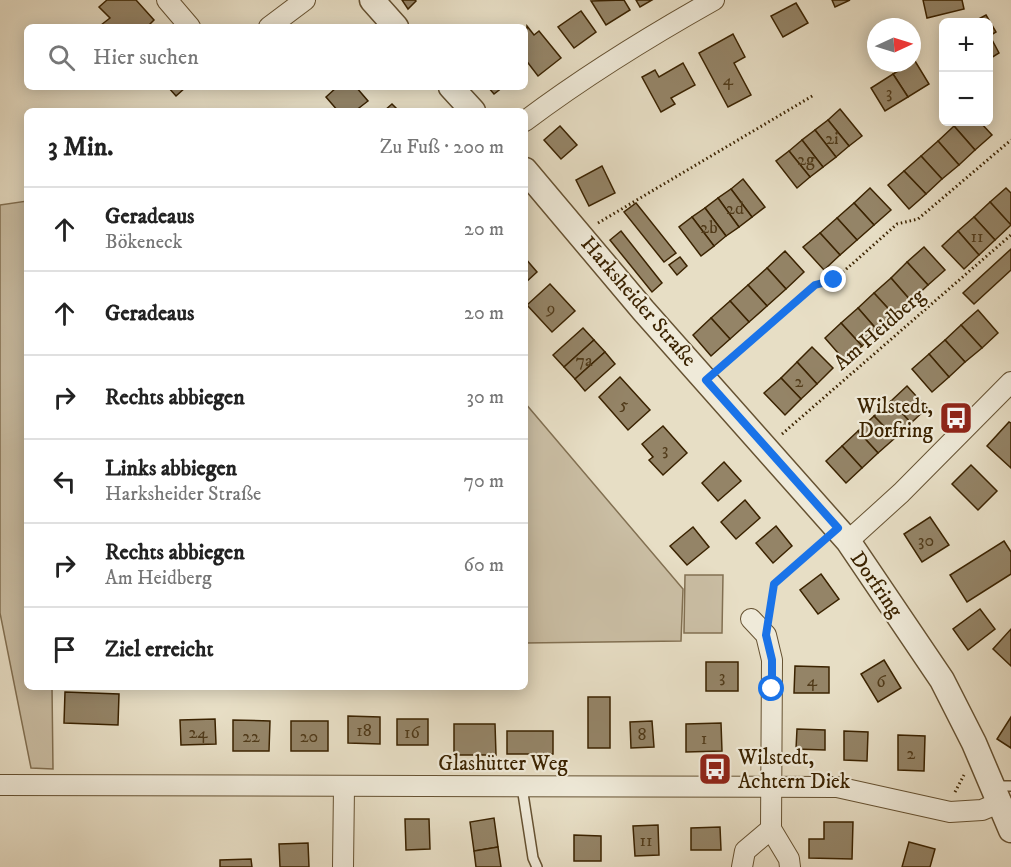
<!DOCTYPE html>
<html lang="de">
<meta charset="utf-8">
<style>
:root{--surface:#fff;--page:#f6f6f6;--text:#222;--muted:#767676;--line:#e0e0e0}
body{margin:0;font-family:"IM FELL DW Pica",serif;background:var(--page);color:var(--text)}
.controls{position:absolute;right:18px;top:18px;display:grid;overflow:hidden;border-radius:9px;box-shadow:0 3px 15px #0003}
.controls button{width:54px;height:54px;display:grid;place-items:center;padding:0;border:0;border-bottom:2px solid var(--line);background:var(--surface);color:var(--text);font:30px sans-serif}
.compass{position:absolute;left:867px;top:18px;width:54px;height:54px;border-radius:50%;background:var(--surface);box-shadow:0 3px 15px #0003;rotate:86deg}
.stop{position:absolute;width:18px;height:18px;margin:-14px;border:4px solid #1a73e8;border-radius:50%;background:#fff}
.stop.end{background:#1a73e8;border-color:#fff;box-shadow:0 2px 6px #0008}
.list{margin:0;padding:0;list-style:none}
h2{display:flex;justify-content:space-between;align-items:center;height:78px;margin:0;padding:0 24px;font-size:26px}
h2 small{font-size:20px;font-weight:400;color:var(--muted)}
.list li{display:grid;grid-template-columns:39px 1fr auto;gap:18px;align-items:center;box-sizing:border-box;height:84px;padding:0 24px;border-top:2px solid var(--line)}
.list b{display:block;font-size:22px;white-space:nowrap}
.list p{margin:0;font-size:20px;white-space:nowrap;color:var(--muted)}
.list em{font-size:20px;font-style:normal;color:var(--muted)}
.icon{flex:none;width:33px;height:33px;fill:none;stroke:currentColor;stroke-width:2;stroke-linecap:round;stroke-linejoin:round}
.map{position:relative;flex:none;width:1011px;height:867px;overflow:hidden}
.search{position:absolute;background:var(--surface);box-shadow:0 3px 15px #0003;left:24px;top:24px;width:504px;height:66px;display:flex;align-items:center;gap:15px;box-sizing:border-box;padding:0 21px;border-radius:9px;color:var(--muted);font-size:22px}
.panel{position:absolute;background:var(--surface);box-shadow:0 3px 15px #0003;left:24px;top:108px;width:504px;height:582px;border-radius:9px}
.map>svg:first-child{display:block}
</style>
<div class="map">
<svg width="1011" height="867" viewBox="0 0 1011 867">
<rect width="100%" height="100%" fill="#e7dec5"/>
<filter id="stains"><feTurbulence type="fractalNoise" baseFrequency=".00333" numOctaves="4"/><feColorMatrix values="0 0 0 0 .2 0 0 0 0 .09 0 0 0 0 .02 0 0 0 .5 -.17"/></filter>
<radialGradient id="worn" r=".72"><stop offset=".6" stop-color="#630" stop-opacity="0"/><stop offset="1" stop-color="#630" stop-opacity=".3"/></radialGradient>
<g fill="#cabea4" stroke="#827052" stroke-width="1.5">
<polygon points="27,201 27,687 52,687 53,769 31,768 0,613 0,205"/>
<polygon points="525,403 683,589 681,641 525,643"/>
<polygon points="685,575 723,575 722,633 684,633"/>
</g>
<g fill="#948467" stroke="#3b2301" stroke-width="1.5">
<polygon points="107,0 136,0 154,20 147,27 103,27 101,25 110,18 99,7"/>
<polygon points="402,0 415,0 416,1 408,9"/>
<polygon points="624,0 630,10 606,25 591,1"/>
<polygon points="636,0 652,0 640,7"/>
<polygon points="832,0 850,0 835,7"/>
<polygon points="923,0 962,0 964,9 927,18"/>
<polygon points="796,3 808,23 783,37 771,16"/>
<polygon points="581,11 596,32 574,48 558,27"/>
<polygon points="986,15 996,32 988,37 988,22 973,22"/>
<polygon points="527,26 534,35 539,31 561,58 538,76 525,59"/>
<polygon points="733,34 745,57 734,63 751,95 728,107 699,53"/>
<polygon points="990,36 999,53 988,60 988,37"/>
<polygon points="915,61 929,84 908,97 893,74"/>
<polygon points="683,63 695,85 671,98 675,104 661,112 642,77 655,70 659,77"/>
<polygon points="893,74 908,97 885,111 871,88"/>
<polygon points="168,87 186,87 176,96"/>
<polygon points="337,87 356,87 368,101 355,111 338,111 326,97"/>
<polygon points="488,87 503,87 494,94"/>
<polygon points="392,104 399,111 384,111"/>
<polygon points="840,109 862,136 849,146 828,120"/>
<polygon points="828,120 849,146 836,157 815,130"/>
<polygon points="960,122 980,122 992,135 975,150 954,126"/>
<polygon points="560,126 577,145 561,159 544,140"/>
<polygon points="954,126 975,150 959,165 938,141"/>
<polygon points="815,130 836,157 823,167 802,140"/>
<polygon points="802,140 823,167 810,177 789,151"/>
<polygon points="938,141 959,165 942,179 921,156"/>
<polygon points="789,151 810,177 797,188 776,161"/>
<polygon points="921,156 942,179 926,194 904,171"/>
<polygon points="602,166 615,193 589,206 576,180"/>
<polygon points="904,171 926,194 909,209 888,185"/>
<polygon points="743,179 765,207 752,217 731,189"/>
<polygon points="870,188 891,210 874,225 854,203"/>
<polygon points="1006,188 1011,193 1011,225 990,202"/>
<polygon points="731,189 752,217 739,227 718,198"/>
<polygon points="718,198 739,227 726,236 705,208"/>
<polygon points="990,202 1011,225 995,240 974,217"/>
<polygon points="636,203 676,253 664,262 624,212"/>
<polygon points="854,203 874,225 857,240 837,218"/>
<polygon points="705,208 726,236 714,246 692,217"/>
<polygon points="692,217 714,246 701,256 679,227"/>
<polygon points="974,217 995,240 979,255 958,231"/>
<polygon points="837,218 857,240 840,255 820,233"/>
<polygon points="621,231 662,283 652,292 610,240"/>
<polygon points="958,231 979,255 964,269 942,246"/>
<polygon points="820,233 840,255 824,270 803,247"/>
<polygon points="924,247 945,270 928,285 907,262"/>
<polygon points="1011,249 1011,270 974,304 963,293"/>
<polygon points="785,251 804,272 786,289 767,268"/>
<polygon points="680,257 687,266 677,275 669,265"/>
<polygon points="525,258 537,272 525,283"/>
<polygon points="907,262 928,285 911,301 891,278"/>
<polygon points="767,268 786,289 767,306 748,285"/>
<polygon points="891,278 911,301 895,316 874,293"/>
<polygon points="550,284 575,311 552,332 527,305"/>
<polygon points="748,285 767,306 749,322 730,301"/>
<polygon points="874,293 895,316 878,331 858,308"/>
<polygon points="730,301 749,322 730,339 711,318"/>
<polygon points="858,308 878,331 862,346 841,323"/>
<polygon points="978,310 998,333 982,348 961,325"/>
<polygon points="711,318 730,339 711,356 693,335"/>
<polygon points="841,323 862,346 845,361 825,338"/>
<polygon points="961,325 982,348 965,362 945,340"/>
<polygon points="583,328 594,340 564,367 553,355"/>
<polygon points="594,340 605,352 575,379 564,367"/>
<polygon points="945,340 965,362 949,377 929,354"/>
<polygon points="812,347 833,368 817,384 797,362"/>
<polygon points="605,352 615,364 585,391 575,379"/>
<polygon points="929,354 949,377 932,392 912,369"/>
<polygon points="797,362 817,384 801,399 781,378"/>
<polygon points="620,377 650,410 628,430 599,397"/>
<polygon points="781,378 801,399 785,415 764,393"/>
<polygon points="907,386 927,408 911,423 891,401"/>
<polygon points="891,401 911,423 895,438 874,416"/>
<polygon points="874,416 895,438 878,453 858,431"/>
<polygon points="1009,422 1011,423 1011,468 987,446"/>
<polygon points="663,426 687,453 663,475 649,460 653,457 642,444"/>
<polygon points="858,431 878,453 862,468 842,446"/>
<polygon points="842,446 862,468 846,483 826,461"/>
<polygon points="724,462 741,481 718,501 702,483"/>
<polygon points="971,465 997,491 978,510 952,484"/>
<polygon points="745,500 760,518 736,539 721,522"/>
<polygon points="930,517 949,545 922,562 904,534"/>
<polygon points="776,526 792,546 773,563 756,543"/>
<polygon points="693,527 709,547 687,565 670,546"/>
<polygon points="1004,541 1011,552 1011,574 967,602 950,575"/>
<polygon points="821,574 839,599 818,614 800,590"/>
<polygon points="980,609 995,629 968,650 953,629"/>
<polygon points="1011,629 1011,666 993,649"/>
<polygon points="884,660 901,688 878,702 861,674"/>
<rect x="706" y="662" width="32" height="29"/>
<polygon points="795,666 829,667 829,693 794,693"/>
<polygon points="65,692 119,694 118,725 64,723"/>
<rect x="588" y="697" width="22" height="51"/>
<polygon points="348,716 380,717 380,744 348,743"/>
<polygon points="1011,717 1011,748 997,739"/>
<polygon points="215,719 216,744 181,745 180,720"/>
<rect x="397" y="719" width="31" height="26"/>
<polygon points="233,720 270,721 269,751 233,751"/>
<rect x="291" y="721" width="37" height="30"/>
<polygon points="652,721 654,747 631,748 630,722"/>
<polygon points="721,723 722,751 686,752 686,724"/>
<polygon points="454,724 495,724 496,755 454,755"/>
<polygon points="797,729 825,730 825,750 796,749"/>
<rect x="507" y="731" width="46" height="23"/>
<polygon points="844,731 868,732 867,761 844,760"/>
<polygon points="898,735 925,736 924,771 898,770"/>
<polygon points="494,818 498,847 474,851 470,822"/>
<polygon points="405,819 429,819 430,849 406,850"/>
<polygon points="824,822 853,822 852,859 809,858 809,839 824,839"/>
<polygon points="658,825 659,855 635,856 633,826"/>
<polygon points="720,827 721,850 691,850 691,828"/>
<polygon points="574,835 601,836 601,861 574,861"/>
<polygon points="909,842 935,849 930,867 902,867"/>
<polygon points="308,843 309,867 280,867 279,844"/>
<polygon points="498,847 501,867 476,867 474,851"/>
<polygon points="251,859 252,867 220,867 220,860"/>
</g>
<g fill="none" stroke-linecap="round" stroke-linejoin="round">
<defs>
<g id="service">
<polyline points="994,786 1011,786"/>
<polyline points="522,787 533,858 537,867"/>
</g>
<g id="minor">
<polyline points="167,0 190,27"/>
<polyline points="269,27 305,0"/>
<path d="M525 121C585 76 648 37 714 0"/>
<polyline points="848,541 901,493 1011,382"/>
<polyline points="751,619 766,635 772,660 771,829 789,859 790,867"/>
<polyline points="0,785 837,787 950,812 982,810 1001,802"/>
<polyline points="343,867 344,787"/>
<polyline points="742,867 745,851 771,829"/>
</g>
<g id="tertiary">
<polyline points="372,0 396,27"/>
<polyline points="451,87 473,111"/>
<polyline points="525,170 643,310 848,541 942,680 974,743 1011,830"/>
</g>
</defs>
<use href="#service" stroke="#665232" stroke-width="12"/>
<use href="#minor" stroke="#665232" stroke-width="22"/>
<use href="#tertiary" stroke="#665232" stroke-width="27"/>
<g stroke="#3b2301" stroke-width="3" stroke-dasharray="1.5 3" stroke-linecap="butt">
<polyline points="598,223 814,95"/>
<polyline points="720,368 815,285 834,280 897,224 918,219 1011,140"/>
<polyline points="782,434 1011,235"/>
<polyline points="771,613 774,584 822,542"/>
<polyline points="955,792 964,775"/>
</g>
<use href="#service" stroke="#efead9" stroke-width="9"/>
<use href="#minor" stroke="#efead9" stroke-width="20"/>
<use href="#tertiary" stroke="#efead9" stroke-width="24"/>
</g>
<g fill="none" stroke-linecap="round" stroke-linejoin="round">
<polyline stroke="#1a73e8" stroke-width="8" points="772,689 772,660 766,635 774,584 838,528 706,380 815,285 834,280"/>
</g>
<defs>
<symbol id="bus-square" viewBox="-11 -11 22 22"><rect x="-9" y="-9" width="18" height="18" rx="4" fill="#8f2418" stroke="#efead9"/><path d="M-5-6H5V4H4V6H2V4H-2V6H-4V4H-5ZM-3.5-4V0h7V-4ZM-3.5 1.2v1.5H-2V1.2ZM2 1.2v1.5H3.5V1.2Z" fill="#fff"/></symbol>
</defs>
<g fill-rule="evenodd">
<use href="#bus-square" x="937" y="399" width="38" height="38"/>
<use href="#bus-square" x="696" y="750" width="38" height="38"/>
</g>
<g text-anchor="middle" stroke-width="4.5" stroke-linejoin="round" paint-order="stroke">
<g font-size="18" fill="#513b1a">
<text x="728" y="85">4</text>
<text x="889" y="98">3</text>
<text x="832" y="144">2i</text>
<text x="806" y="165">2g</text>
<text x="735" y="214">2d</text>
<text x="709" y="233">2b</text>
<text x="977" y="242">11</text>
<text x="551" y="314">9</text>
<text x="584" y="366">7a</text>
<text x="799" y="387">2</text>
<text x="624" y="410">5</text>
<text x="665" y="455">3</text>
<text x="926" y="546">30</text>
<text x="722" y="682">3</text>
<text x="812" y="686">4</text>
<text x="881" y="687">6</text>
<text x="364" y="736">18</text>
<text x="198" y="738">24</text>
<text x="412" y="738">16</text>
<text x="642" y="740">8</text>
<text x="251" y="742">22</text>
<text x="309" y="742">20</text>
<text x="704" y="744">1</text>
<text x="911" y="759">2</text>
<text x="646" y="846">11</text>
</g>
<g font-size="21" fill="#3b2301" stroke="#efead9">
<text transform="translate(639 301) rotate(49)" y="7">Harksheider Straße</text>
<text transform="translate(879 329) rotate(-41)" y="7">Am Heidberg</text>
<text transform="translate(877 584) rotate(55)" y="7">Dorfring</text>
<text x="503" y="770">Glashütter Weg</text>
</g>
<g font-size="21" fill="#3b2301" stroke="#efead9" text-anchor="end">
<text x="933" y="413">Wilstedt,<tspan x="933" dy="24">Dorfring</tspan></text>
<text x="738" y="764" text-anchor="start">Wilstedt,<tspan x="738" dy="24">Achtern Diek</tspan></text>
</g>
</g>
<rect width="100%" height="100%" filter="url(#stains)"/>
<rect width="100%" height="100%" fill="url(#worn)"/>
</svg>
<div class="controls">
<button>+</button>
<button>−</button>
</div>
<svg class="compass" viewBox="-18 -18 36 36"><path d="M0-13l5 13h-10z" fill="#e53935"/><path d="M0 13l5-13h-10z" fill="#767676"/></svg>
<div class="stop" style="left:772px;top:689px"></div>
<div class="stop end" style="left:834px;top:280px"></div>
<div class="search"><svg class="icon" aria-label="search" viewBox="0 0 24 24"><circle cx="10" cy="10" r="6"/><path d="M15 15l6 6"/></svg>Hier suchen</div>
<section class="panel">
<h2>3 Min.<small>Zu Fuß · 200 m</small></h2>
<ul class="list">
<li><svg class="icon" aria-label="ahead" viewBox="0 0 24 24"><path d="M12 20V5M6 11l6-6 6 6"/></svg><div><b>Geradeaus</b><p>Bökeneck</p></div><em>20 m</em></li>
<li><svg class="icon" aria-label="ahead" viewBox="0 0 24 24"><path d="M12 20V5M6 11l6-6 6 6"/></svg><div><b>Geradeaus</b></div><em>20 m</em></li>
<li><svg class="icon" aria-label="right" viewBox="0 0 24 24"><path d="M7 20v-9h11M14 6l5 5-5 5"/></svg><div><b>Rechts abbiegen</b></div><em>30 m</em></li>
<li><svg class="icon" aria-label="left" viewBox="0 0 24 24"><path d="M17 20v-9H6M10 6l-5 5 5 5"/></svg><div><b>Links abbiegen</b><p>Harksheider Straße</p></div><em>70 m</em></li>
<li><svg class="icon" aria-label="right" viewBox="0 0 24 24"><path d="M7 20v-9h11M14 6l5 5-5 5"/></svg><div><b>Rechts abbiegen</b><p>Am Heidberg</p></div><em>60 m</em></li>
<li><svg class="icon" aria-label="arrive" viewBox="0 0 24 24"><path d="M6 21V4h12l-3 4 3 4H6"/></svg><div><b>Ziel erreicht</b></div></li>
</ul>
</section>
</div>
